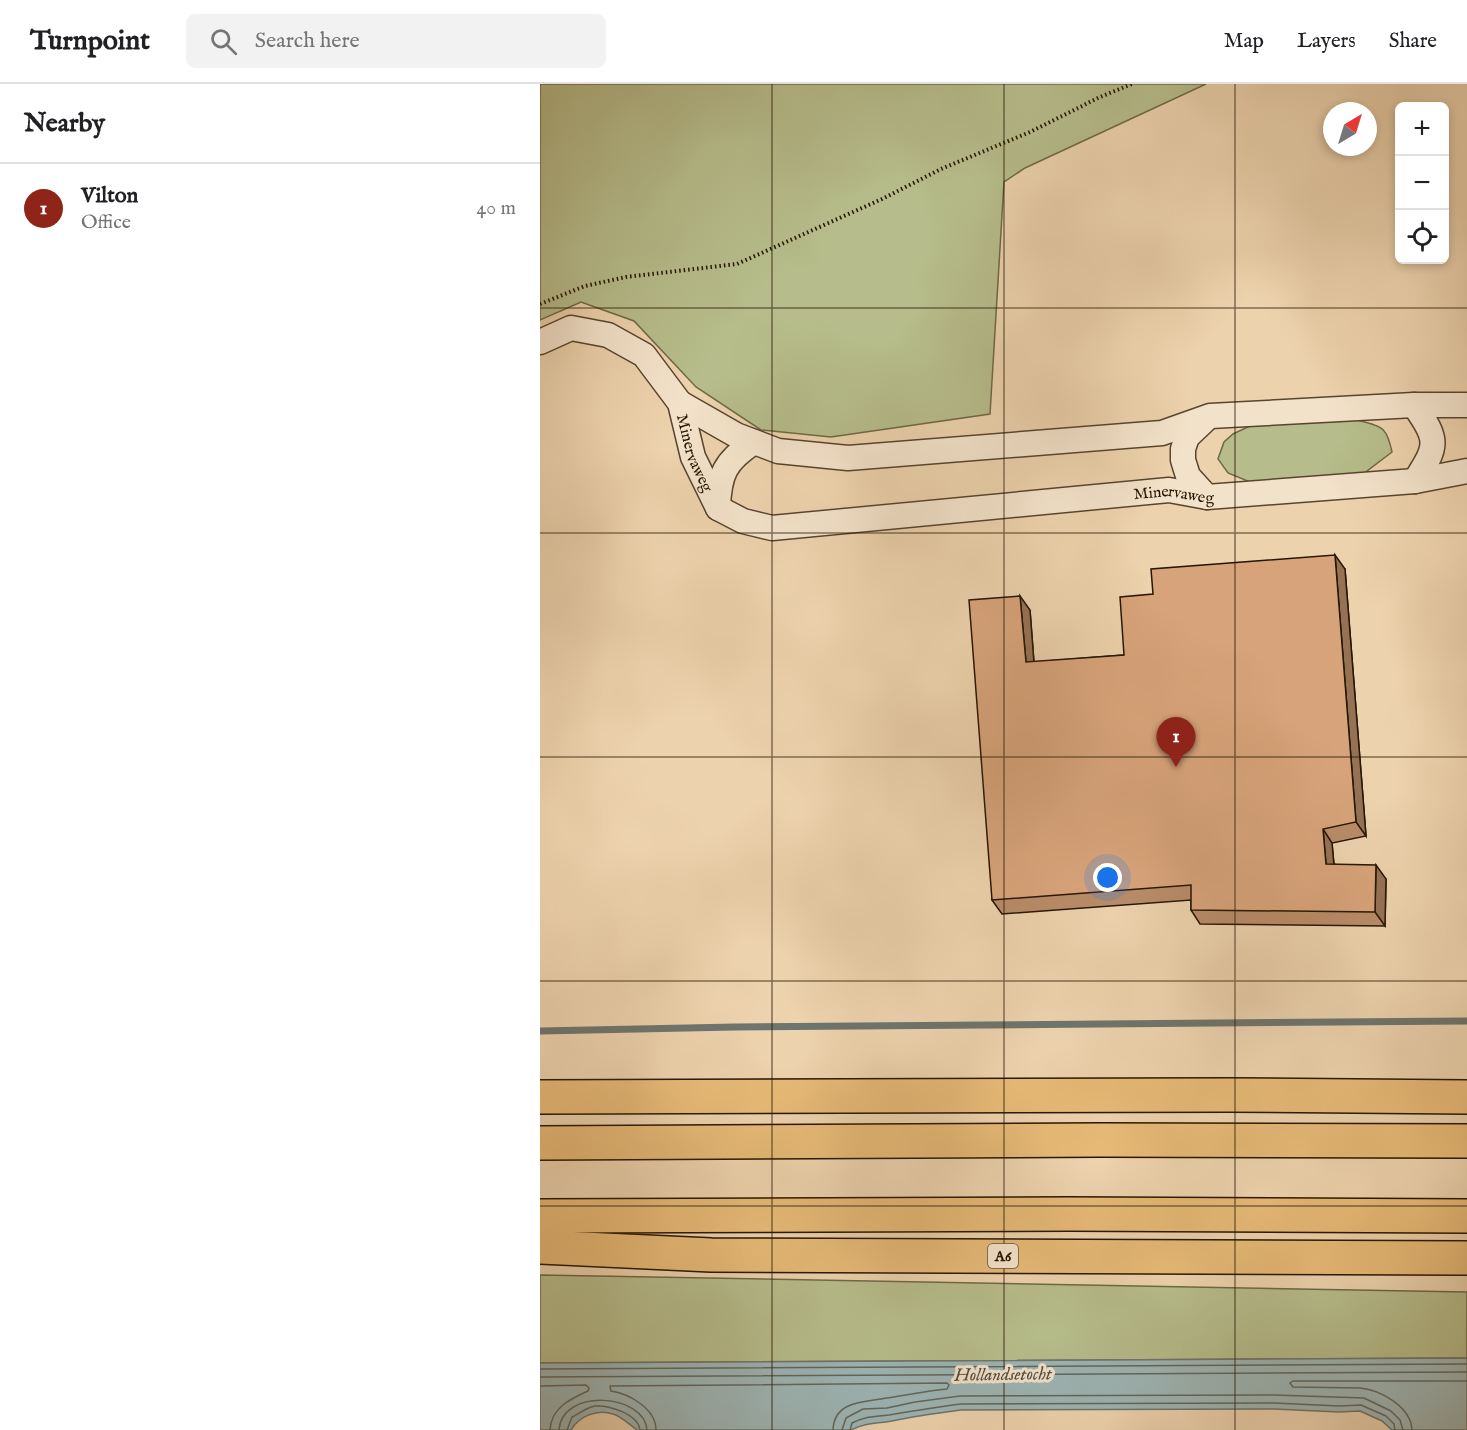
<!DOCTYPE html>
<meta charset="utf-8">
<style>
:root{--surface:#fff;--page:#f2f2f2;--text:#202124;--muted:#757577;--line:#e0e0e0;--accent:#8f2418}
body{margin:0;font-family:"IM FELL English",serif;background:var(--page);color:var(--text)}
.controls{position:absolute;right:18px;top:18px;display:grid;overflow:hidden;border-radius:9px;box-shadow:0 3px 9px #0003}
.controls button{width:54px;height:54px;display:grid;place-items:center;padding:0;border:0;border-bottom:2px solid var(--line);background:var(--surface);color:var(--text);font:30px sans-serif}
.compass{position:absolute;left:783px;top:18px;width:54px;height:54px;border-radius:50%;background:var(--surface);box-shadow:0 3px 9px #0003;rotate:38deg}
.you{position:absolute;left:568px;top:794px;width:21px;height:21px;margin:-15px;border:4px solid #fff;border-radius:50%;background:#1a73e8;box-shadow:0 0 0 9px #1a73e833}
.badge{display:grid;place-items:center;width:39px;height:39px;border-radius:50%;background:var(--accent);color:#fff;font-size:20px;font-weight:700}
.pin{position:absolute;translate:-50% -50px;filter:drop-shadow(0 2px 3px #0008)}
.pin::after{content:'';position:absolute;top:32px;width:21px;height:18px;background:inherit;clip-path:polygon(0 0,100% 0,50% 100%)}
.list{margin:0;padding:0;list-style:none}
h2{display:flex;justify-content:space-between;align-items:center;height:78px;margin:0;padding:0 24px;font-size:26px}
h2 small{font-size:20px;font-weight:400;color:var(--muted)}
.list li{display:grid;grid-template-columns:39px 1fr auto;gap:18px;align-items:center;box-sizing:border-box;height:90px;padding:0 24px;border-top:2px solid var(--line)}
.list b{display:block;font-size:22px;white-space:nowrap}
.list p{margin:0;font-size:20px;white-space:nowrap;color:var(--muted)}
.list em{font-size:20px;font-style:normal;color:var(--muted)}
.icon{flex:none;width:33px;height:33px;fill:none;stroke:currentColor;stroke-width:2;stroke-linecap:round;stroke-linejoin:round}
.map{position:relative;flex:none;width:927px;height:1346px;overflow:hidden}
header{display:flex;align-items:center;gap:36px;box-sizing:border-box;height:84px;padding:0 30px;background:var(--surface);border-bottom:2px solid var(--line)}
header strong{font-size:28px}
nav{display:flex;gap:33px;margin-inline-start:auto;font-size:21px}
.search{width:420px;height:54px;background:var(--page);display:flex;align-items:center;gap:15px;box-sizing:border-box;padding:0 21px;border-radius:9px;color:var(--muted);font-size:22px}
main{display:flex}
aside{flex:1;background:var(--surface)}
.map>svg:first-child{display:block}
</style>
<header>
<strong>Turnpoint</strong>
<div class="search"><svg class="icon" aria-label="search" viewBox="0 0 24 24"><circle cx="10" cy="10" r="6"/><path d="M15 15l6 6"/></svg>Search here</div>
<nav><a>Map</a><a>Layers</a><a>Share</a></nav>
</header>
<main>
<aside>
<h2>Nearby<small></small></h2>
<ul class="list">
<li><span class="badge">1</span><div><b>Vilton</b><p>Office</p></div><em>40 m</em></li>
</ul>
</aside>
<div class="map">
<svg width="927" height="1346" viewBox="0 0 927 1346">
<rect width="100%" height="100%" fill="#ecd2ad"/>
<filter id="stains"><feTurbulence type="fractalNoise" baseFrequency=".00333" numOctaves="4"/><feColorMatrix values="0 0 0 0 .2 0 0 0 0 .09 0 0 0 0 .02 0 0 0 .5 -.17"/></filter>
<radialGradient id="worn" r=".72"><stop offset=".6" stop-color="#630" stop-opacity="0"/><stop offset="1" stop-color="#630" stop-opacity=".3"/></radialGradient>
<g fill="#b6bc8b" stroke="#6e6947" stroke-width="1.5">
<polygon points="0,0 666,0 485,84 464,98 450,330 291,353 221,346 156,303 94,237 41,218 0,236"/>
<path d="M814 335C840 343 846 339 852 368L823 390 710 398 688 389 678 375 684 358 693 350 714 340Z"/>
<polygon points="0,1191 927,1208 927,1274 0,1279"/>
</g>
<path fill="#9db5b5" stroke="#6d756e" stroke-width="1.5" d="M927 1274V1346H852L842 1337 820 1327 799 1328 734 1325 421 1326C398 1329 375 1332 352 1337 335 1340 327 1338 311 1346H97C90 1341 81 1332 73 1330 57 1325 39 1332 31 1346H0V1279Z"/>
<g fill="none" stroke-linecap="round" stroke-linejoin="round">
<g stroke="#62665c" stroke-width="1.5">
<polyline points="0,1285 927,1280"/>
<polyline points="0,1293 927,1288"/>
<path d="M0 1302 46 1301 49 1304 48 1307C30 1315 11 1324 10 1346"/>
<path d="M19 1346C22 1303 105 1310 107 1346"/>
<path d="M27 1346 32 1333C39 1330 47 1323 55 1322 69 1321 98 1330 100 1346"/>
<path d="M116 1346C116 1325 90 1310 71 1307L70 1302 407 1299 409 1301 407 1305C387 1307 367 1311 347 1314 326 1318 294 1316 293 1346"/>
<polyline points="302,1346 306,1334 323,1325 347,1324 375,1318 420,1312 734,1311 824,1314 851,1327 860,1336 863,1346"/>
<path d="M310 1346 312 1339C325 1332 335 1333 349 1331 373 1327 397 1323 421 1320L734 1319 799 1322 821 1321 846 1332 854 1340 855 1346"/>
<path d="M872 1346C871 1323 841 1306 820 1304L753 1303 750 1299 753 1297H927"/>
</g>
<polyline stroke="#6d756e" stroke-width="7" points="0,947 195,943 927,937"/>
<defs>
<g id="tertiary">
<path id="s1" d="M0 258 31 244 68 251 104 271 140 319 153 373 178 424 203 437 232 444 629 406 667 413 875 397 927 387"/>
<polyline points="140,319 196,351 238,367 308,374 622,349 670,332 874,321 927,321"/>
<path d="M874 321C899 357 898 361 875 397"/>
<polyline points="666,335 647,353 643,365 643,376 648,392 667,413"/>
<path d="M178 424C179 390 185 377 214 358"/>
</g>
<g id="motorway">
<polyline points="0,1013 689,1011 927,1013"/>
<polyline points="0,1059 560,1056 927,1057"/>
<polyline points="0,1132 528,1130 927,1132"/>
<polyline points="0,1163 171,1171 927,1174"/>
</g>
</defs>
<use href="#tertiary" stroke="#58452e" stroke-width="27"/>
<use href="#motorway" stroke="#261603" stroke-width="36"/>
<polyline stroke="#261603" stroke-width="4" stroke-dasharray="1.5 3" stroke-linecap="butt" points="0,220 45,202 86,193 197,180 342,115 401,85 490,48 560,13 592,0"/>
<use href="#tertiary" stroke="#f3e2ca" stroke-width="24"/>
<use href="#motorway" stroke="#e6b976" stroke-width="33"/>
</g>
<polygon fill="#b98c69" stroke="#261603" stroke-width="1.5" points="805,485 826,752 792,759 794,780 846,795 845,842 660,840 651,826 651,816 462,830 452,816 490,526 494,578 584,571 613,510"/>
<g fill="#967255" stroke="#261603" stroke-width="1.5">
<polygon points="795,471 805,485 826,752 816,738"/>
<polygon points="480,512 490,526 495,592 486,578"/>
<polygon points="783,745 792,759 795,794 786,780"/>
<polygon points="836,781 846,795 845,842 835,828"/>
</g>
<polygon fill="#d7a37a" stroke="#261603" stroke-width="1.5" points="795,471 816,738 783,745 786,780 836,781 835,828 651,826 651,801 452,816 429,516 480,512 486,578 584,571 580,513 613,510 611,485"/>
<path fill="none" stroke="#261603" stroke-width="1.5" stroke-opacity="0.55" d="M232 0V1346M464 0V1346M695 0V1346M0 224H927M0 449H927M0 673H927M0 897H927M0 1122H927"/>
<g text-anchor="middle" stroke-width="6" stroke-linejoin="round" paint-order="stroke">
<rect fill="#f3e2ca" stroke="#64533f" stroke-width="1.5" x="448" y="1160" width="30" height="24" rx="4.5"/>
<g font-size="15" font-weight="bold" fill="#261603">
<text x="463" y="1177">A6</text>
</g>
<g font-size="16" fill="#261603" stroke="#f3e2ca">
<text dy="6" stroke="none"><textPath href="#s1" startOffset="225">Minervaweg</textPath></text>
<text dy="6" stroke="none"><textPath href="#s1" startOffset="747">Minervaweg</textPath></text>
</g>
<g font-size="18" font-style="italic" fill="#504e41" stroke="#f3e2ca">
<text transform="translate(463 1290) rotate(-1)" y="6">Hollandsetocht</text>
</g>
</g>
<rect width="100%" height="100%" filter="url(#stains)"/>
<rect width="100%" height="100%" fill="url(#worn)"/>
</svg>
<div class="controls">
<button>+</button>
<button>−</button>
<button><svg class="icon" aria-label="locate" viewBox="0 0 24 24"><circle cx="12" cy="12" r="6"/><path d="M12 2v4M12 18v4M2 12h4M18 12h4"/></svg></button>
</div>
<svg class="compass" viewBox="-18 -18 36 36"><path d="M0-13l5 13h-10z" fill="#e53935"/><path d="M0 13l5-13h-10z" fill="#757577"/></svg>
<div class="you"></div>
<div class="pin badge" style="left:636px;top:683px">1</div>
</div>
</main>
